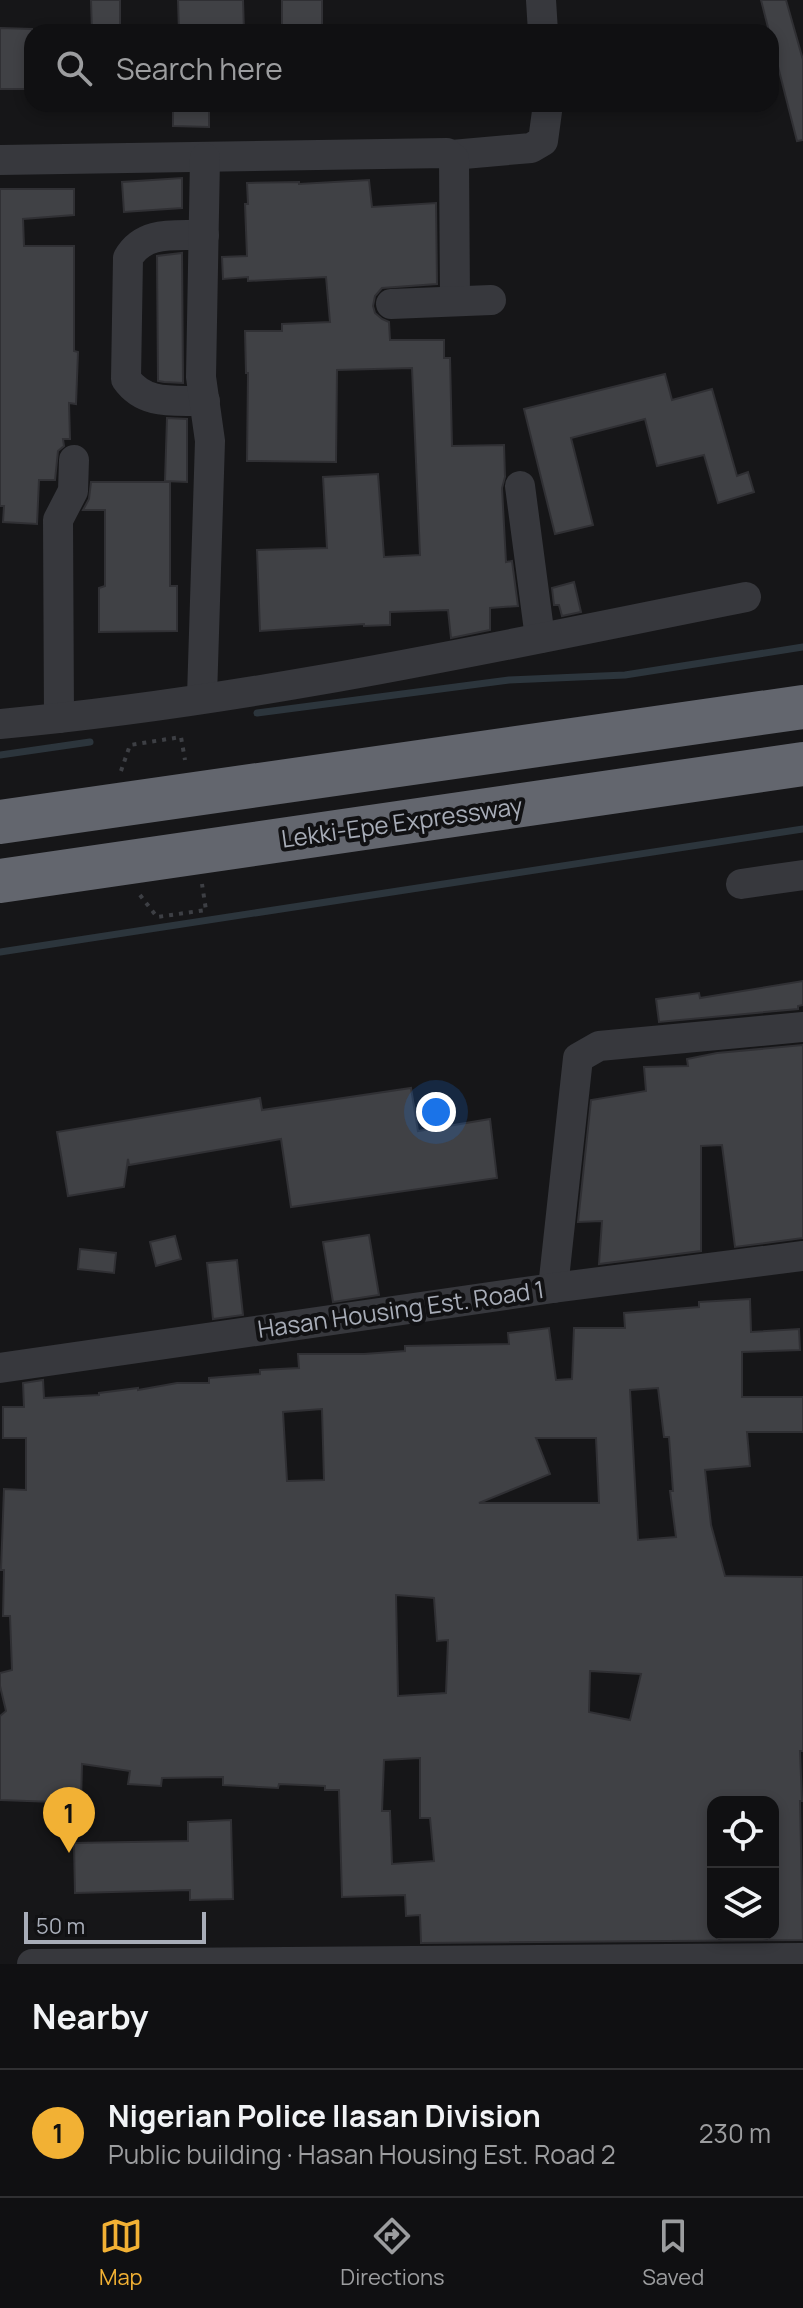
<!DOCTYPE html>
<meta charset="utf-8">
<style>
:root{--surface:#101012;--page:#19191b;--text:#f1f3f6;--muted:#9c9d9f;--line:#303032;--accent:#f2b134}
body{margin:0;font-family:Manrope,sans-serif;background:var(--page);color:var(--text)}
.controls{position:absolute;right:24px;bottom:24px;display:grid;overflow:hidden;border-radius:16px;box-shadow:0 4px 12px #0003}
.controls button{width:72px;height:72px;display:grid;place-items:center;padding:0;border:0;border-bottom:2px solid var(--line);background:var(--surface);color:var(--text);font:40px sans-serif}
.scale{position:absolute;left:24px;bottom:20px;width:182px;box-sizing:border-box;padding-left:8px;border:4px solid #a8adb8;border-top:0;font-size:22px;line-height:28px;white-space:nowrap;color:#a8adb8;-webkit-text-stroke:6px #111113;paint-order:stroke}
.you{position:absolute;left:436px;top:1112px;width:28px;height:28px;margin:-20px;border:6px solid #fff;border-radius:50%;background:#1a73e8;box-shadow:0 0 0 12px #1a73e833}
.badge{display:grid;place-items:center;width:52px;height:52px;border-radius:50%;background:var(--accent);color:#111;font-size:26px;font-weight:700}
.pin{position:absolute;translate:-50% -66px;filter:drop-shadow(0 2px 4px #0008)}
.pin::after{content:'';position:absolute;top:42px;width:28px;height:24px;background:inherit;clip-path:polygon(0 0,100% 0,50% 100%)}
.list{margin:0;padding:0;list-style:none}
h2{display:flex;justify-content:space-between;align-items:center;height:104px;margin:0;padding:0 32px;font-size:34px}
h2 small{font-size:26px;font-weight:400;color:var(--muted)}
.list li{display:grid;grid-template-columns:52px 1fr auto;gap:24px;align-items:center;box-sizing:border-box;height:128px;padding:0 32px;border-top:2px solid var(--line)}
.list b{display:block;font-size:30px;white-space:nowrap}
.list p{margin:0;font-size:26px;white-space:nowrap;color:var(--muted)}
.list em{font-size:26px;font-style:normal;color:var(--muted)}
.icon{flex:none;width:44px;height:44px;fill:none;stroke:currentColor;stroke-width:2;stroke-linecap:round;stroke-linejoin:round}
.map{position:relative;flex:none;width:803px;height:1964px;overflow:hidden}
.search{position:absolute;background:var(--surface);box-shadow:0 4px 12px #0003;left:24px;right:24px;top:24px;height:88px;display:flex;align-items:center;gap:20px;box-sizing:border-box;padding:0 28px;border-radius:24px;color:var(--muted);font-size:30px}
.sheet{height:232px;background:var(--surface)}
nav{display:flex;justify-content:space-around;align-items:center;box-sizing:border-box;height:112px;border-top:2px solid var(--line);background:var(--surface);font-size:22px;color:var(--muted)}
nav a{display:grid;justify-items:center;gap:4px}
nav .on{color:var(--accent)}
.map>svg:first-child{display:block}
</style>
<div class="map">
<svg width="803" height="1964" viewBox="0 0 803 1964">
<rect width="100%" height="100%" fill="#161618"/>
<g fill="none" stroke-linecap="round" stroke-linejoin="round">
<g stroke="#2c353c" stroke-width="7">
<polyline points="257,713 509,680 625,675 803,647"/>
<polyline points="0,755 90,742"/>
<polyline points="0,952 803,829"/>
</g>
</g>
<g fill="#404145" stroke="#303034" stroke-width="2" fill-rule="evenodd">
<polygon points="91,0 120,0 120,32 92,32"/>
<polygon points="178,0 243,0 244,32 179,32"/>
<rect x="282" y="0" width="40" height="32"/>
<polygon points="761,0 786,0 803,60 803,140 797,141"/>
<polygon points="0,28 32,29 32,89 0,89"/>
<polygon points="173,106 209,106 209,127 173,126"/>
<polygon points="182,178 182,208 124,212 122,182"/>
<polygon points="369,180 372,207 436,203 437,284 382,288 375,296 373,306 375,313 382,319 389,322 390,340 444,340 444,358 450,358 452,446 504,445 505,477 502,488 506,562 512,561 518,606 490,608 490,630 451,638 448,610 390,612 390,625 364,626 364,624 260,631 257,550 327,548 323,477 378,474 384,557 420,555 412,368 337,370 336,462 247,461 248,373 246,373 245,331 282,331 282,324 330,322 326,277 248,281 248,277 223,279 222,257 247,256 245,204 248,204 247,183 299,182 299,184"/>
<polygon points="0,189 74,189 74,215 23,219 24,246 74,246 74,351 78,352 76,404 69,403 70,439 63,439 64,446 58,451 55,480 39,480 37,524 3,522 4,506 0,506"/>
<polygon points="182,253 183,383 164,382 158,381 157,256"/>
<polygon points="665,374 672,400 712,389 737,476 748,472 754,492 718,503 704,455 657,466 645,419 571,438 593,525 555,534 524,409"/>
<polygon points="167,418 187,419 187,482 165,481"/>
<polygon points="91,482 170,482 170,586 177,586 177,631 99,632 99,588 105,586 105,510 83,510 89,499"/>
<polygon points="574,582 581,612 562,616 559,605 554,605 552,588"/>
<polygon points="803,981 803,1005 798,1006 798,1009 659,1022 656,999 699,993 700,998"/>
<polygon points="803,1045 803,1238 735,1247 722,1145 701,1146 701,1251 599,1264 602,1221 578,1222 591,1100 646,1091 644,1067 688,1066 687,1059 717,1053"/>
<polygon points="411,1088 418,1131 490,1119 497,1178 291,1207 281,1139 129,1165 128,1159 124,1187 68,1196 57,1132 260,1098 262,1110"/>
<polygon points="369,1235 379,1295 333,1302 323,1242"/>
<polygon points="175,1236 181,1259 156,1266 150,1242"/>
<polygon points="80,1249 116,1253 114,1273 78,1269"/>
<polygon points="237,1260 243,1315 213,1319 207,1263"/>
<path d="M750 1299 751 1332 799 1329 800 1350 742 1352V1397H803V1432H747L750 1466 705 1470 711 1525 725 1576 803 1577V1751H800L802 1801H800L803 1940 421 1943 420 1915 406 1916 405 1895 342 1897 339 1790H325V1786L279 1784 278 1788 223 1785V1777L162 1778 161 1786 128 1784 130 1771 82 1764 81 1803 0 1800V1716L6 1711 0 1686V1673L12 1670 10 1616H3L4 1570H1L4 1489 26 1490V1438H3V1407H24L23 1383 43 1380 44 1398 99 1395V1393L138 1388V1390L177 1383H209V1378L260 1374V1370L299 1368 298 1354H364L405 1351V1346L509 1344 508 1333 549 1328 556 1380 572 1379 574 1328H625L624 1313 699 1307V1302ZM658 1388 664 1437H669L673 1491H670L676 1537 638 1540 630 1390ZM322 1409 324 1480 287 1481 283 1412ZM536 1438H596L599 1503H479L550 1474ZM396 1595 434 1598 437 1641 448 1640 446 1693 398 1696ZM590 1671 641 1674 630 1720 589 1712ZM420 1758V1818H430L434 1861 392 1864 390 1811H382L384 1760ZM713 1802H773V1934H713Z"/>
<polygon points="231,1820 233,1899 190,1900 190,1890 75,1893 74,1843 188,1841 188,1822"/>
</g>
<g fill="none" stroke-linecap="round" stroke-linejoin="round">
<g stroke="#3d3f44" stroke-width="4" stroke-dasharray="4 6" stroke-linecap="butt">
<polyline points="121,771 130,745 181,737 185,760"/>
<polyline points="140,895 157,917 206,910 202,884"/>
</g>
<g stroke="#37383d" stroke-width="30">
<polyline points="541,0 543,32"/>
<polyline points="452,155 531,148 543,141 548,104"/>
<polyline points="0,160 447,153 454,159 455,301"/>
<path d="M204 235C175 236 144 230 128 258L126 379C145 406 175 400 205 401"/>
<polyline points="391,304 491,300"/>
<polyline points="520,486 540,638"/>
<polyline points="202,697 210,441 201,377 205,158"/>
<polyline points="59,718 58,520 73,491 74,460"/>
<path d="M0 724C251 701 499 646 746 597"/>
<polyline points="741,884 803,875"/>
<polyline points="553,1288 578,1058 599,1046 803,1027"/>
<polyline points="0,1368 553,1288 803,1256"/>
<polyline points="32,1964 803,1958"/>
</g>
<g stroke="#63666e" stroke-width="44">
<polyline points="0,822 803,707"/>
<polyline points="0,881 803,764"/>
</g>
</g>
<g text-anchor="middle" stroke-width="8" stroke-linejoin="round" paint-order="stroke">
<g font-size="24" fill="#a8adb8" stroke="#111113">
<text transform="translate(402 823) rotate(-8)" y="8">Lekki-Epe Expressway</text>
<text transform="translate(401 1310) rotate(-8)" y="8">Hasan Housing Est. Road 1</text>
</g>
</g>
</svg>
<div class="controls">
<button><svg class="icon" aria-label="locate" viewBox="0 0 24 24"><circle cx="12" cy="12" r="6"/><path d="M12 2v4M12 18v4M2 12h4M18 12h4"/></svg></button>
<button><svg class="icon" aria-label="layers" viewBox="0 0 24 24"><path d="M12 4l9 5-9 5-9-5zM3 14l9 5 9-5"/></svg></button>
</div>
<div class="scale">50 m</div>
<div class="you"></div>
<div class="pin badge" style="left:69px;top:1853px">1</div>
<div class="search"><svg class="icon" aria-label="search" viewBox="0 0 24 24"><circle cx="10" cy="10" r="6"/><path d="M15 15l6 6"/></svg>Search here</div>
</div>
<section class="sheet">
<h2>Nearby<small></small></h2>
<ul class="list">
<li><span class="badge">1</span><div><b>Nigerian Police Ilasan Division</b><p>Public building · Hasan Housing Est. Road 2</p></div><em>230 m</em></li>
</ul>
</section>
<nav>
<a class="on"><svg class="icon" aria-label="map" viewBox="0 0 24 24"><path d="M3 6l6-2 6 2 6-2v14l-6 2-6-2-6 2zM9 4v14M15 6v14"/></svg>Map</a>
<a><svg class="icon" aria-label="directions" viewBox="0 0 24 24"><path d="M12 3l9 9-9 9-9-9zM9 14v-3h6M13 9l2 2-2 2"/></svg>Directions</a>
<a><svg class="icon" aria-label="saved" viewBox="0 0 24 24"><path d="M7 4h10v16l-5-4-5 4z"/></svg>Saved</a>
</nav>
